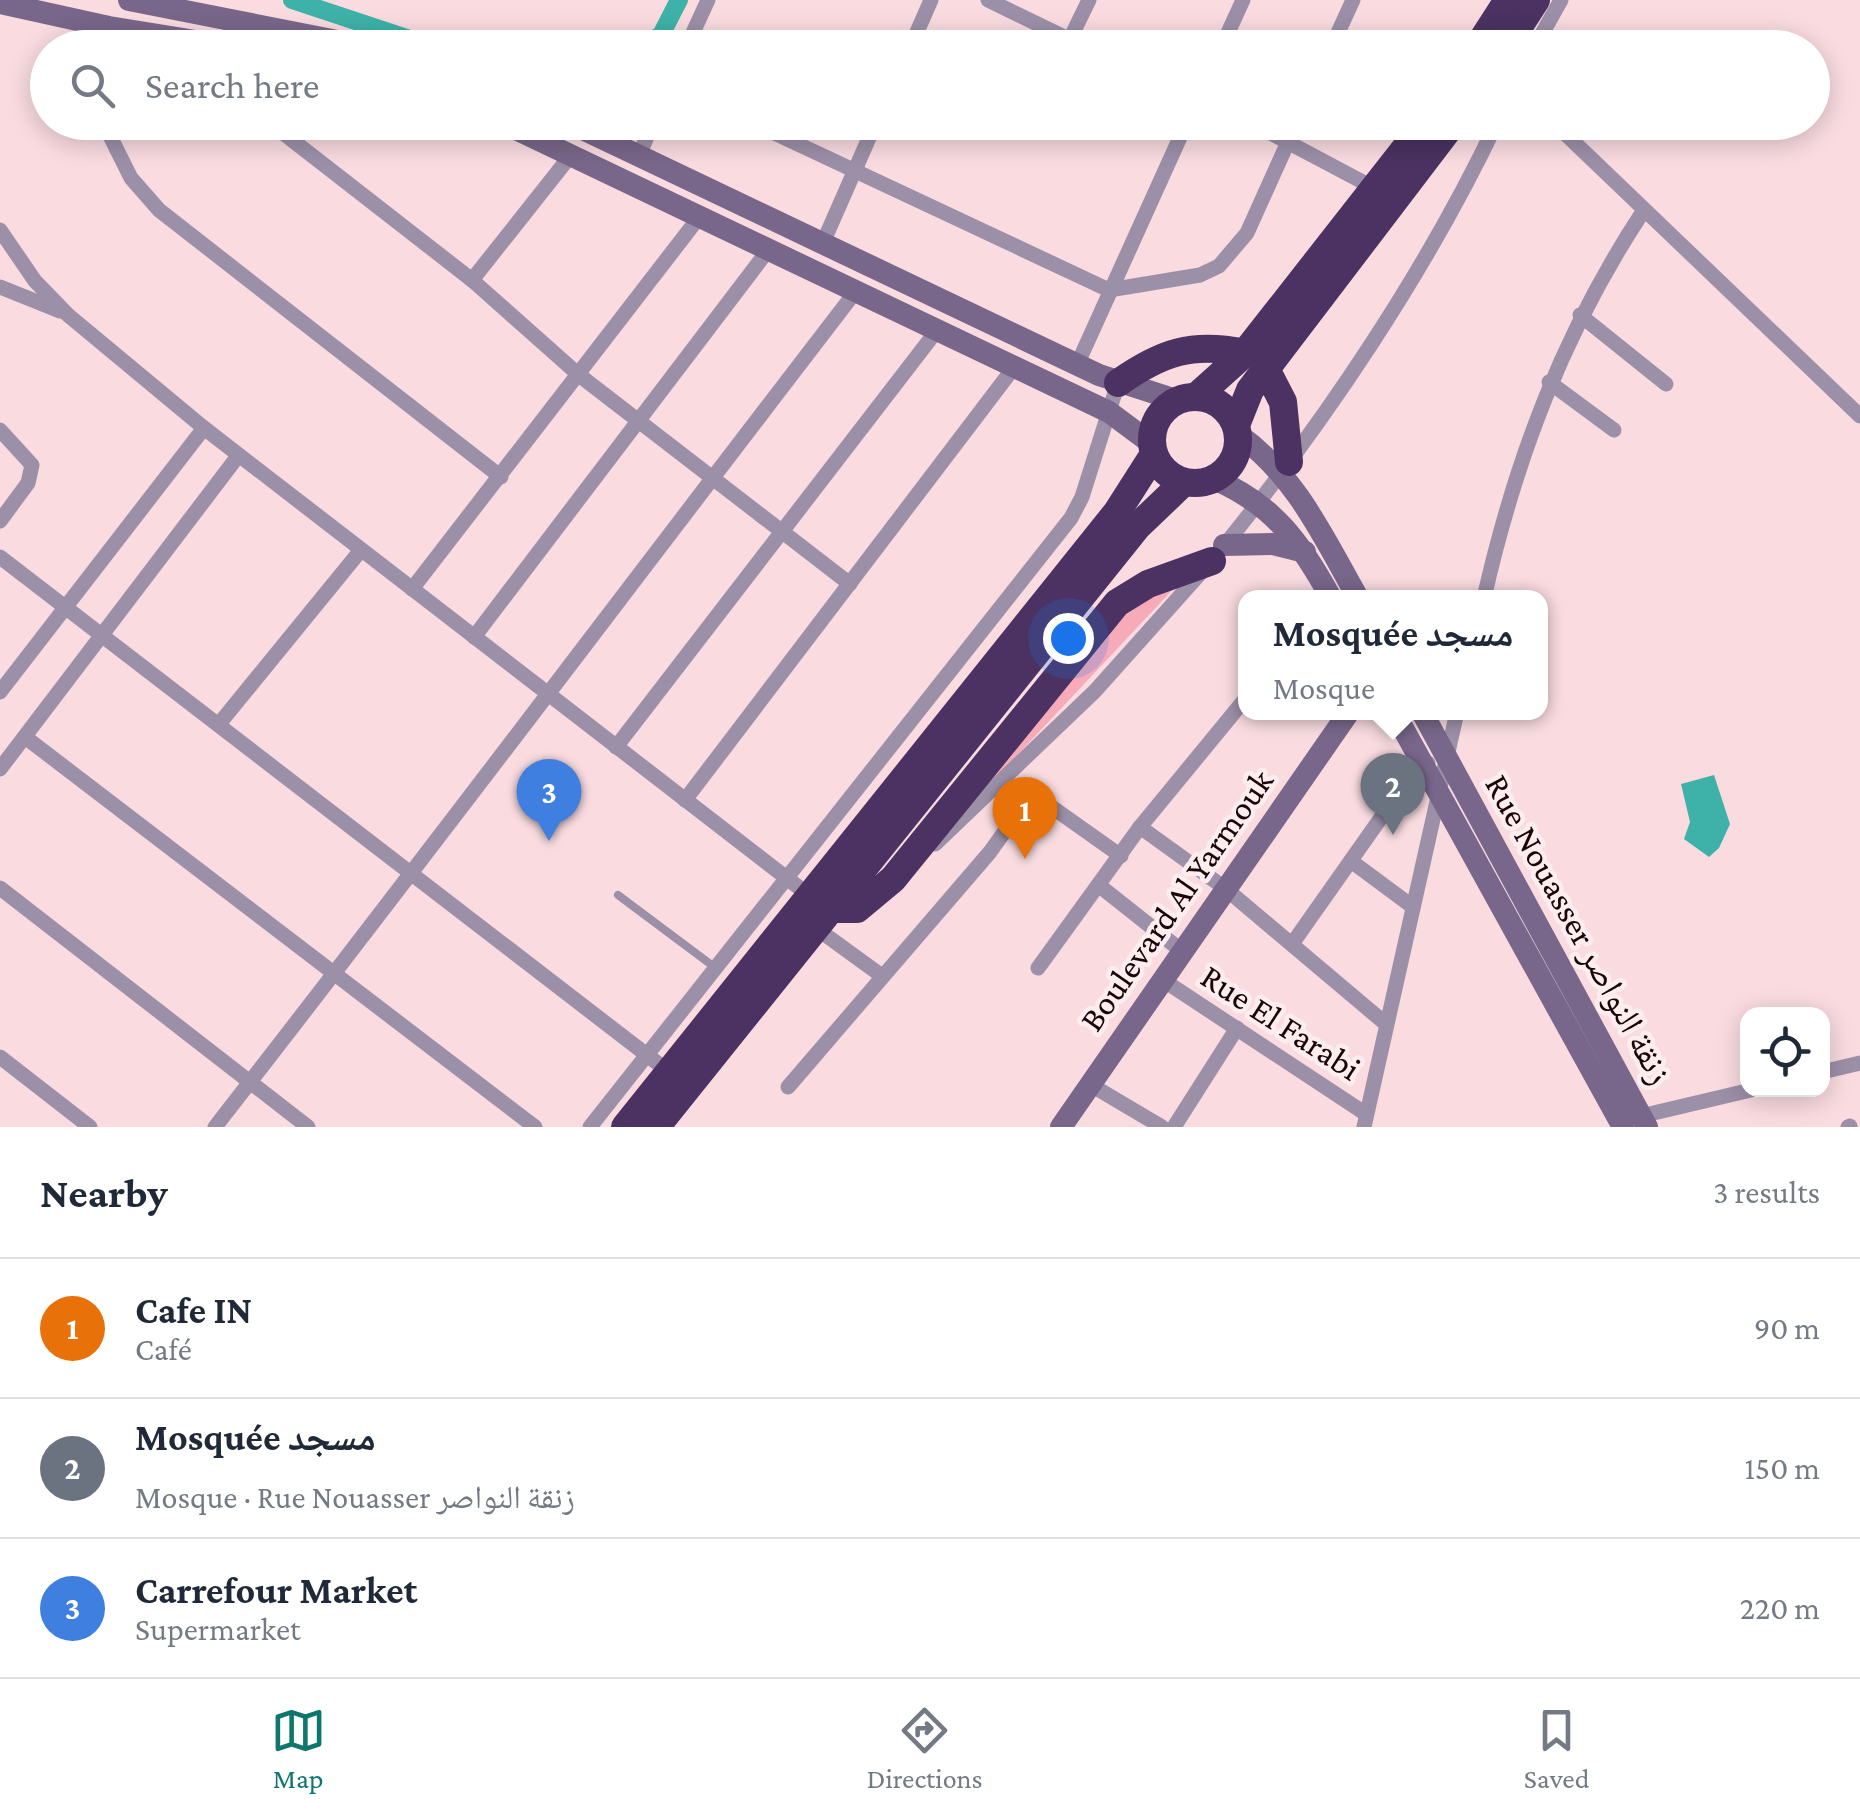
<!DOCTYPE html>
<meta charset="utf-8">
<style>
:root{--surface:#fff;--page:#f2f2f3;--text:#1f2937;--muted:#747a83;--line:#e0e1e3;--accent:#0f766e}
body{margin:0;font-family:"Crimson Pro","Noto Naskh Arabic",serif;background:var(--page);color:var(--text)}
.controls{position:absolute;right:30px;bottom:30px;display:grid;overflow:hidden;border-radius:20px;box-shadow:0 5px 25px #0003}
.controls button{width:90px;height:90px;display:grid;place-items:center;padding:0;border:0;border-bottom:2px solid var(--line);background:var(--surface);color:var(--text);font:50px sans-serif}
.you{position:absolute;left:1068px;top:638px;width:35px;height:35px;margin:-25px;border:8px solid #fff;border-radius:50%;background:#1a73e8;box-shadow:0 0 0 15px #1a73e833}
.badge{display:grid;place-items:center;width:65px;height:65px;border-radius:50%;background:var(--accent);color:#fff;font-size:32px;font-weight:700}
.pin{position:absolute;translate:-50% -82px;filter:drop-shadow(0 2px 5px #0008)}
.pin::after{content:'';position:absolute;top:52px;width:35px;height:30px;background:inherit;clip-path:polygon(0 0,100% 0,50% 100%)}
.popup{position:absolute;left:1238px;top:590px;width:310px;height:130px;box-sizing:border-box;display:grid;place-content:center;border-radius:20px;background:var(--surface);filter:drop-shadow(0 2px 8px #0005);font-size:32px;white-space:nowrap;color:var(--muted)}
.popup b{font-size:38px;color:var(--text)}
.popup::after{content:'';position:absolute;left:50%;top:100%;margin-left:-20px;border:20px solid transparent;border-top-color:var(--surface)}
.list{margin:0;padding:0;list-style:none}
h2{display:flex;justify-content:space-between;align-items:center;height:130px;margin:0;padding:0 40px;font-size:42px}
h2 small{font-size:32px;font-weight:400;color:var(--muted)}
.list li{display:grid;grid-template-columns:65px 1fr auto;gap:30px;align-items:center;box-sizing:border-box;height:140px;padding:0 40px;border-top:2px solid var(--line)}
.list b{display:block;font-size:38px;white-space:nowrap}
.list p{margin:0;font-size:32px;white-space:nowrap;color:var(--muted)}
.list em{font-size:32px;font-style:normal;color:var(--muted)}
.icon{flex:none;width:55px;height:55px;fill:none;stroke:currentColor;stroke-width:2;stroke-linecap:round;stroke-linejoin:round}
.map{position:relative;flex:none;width:1860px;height:1127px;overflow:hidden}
.search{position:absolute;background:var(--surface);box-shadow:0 5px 25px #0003;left:30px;right:30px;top:30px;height:110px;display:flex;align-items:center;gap:25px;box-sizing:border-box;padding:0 35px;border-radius:55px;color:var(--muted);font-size:38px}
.sheet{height:550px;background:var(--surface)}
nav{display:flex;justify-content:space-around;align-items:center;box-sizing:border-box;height:140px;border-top:2px solid var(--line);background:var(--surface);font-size:28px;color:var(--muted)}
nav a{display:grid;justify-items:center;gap:5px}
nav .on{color:var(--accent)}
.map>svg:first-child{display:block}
</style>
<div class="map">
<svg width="1860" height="1127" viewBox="0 0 1860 1127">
<rect width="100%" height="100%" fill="#f9dbe0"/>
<polygon fill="#f7aab8" points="1177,585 995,779 991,778 1126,606"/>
<polygon fill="#3eb2a8" points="1714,775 1730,824 1719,848 1709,857 1684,839 1690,822 1681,784"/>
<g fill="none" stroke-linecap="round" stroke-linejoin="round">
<g stroke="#3eb2a8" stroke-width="18">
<polyline points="292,0 437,48"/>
<polyline points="638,48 661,35 679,0"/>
</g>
<polyline stroke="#9c90a8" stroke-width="8" points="618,895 717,969"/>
<g stroke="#9c90a8" stroke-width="15">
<polyline points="988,0 1087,48"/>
<polyline points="1070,39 1089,0"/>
<polyline points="92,48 95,24"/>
<polyline points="686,48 708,0"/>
<polyline points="910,48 931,0"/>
<polyline points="1221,48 1243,0"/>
<polyline points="1331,48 1353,0"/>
<polyline points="1534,48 1561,0"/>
<polyline points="103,122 131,178 159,210 501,477"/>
<polyline points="269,122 472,280 579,375 850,584"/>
<polyline points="751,122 1109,290 1200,275 1219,266 1247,233 1297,122"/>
<polyline points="1250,122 1376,189"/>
<polyline points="1553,122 1860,416"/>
<polyline points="638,158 653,122"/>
<polyline points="0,230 35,281 68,315 204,428 810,896"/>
<polyline points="822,245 876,122"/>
<polyline points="472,280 571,155"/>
<polyline points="0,287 60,311"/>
<polyline points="1580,315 1666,384"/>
<polyline points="1077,365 1187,122"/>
<polyline points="1549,382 1614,430"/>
<polyline points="0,430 32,465 28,483 0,521"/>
<path d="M1223 547C1325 422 1428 268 1497 122"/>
<polyline points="0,557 669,1072"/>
<polyline points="412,589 700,216"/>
<path d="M1484 598C1516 457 1564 331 1644 210"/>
<polyline points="474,637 769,249"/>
<polyline points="0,692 204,428"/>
<polyline points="219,724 361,550"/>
<polyline points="25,737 535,1127"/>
<polyline points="616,747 938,329"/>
<polyline points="0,769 238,456"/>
<polyline points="1003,783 1032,793 1121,856"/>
<polyline points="685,800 1015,366"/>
<polyline points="1140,827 1226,889 1386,1024"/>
<polyline points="935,844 1095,691 1205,568"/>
<polyline points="1351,861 1413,907"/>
<polyline points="1101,887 1183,952"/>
<polyline points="0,888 308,1127"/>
<polyline points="816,928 882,976"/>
<polyline points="1292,944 1404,785 1428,763"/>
<polyline points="1038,968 1140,827 1246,698"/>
<polyline points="1163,980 1366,1114"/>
<polyline points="0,1057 90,1127"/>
<polyline points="1822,1072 1860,1063"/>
<polyline points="1091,1085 1162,1127"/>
<polyline points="788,1087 990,852 1032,793"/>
<polyline points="1641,1116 1751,1090"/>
<path d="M215 1127C431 850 642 569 856 291"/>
<polyline points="590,1127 1071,518 1082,497 1118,383"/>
<polyline points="1174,1127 1237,1028"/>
<polyline points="1364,1127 1457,712"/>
<polyline points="1848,1127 1850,1126"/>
</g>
<g stroke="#79678b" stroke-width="22">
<polyline points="129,0 373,48"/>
<polyline points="0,3 109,27 239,48"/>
<polyline points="501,122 1109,412 1152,444"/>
<polyline points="568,122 1099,375 1176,400"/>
<path d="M1239 435C1296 476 1324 538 1358 598"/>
<path d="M1214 479C1273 504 1301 543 1331 598"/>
<polyline points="1224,545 1273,544 1305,552"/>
<polyline points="1394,712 1623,1127"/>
<polyline points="1422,712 1647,1127"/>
<polyline points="1061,1127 1349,712"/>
</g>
<g stroke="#4b3262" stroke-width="28">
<polyline points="1477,48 1508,0"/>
<polyline points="1505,48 1536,0"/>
<polyline points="1266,369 1283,402 1289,462"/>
<path d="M1118 383C1162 352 1192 342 1245 353"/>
<polyline points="1197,396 1245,353 1426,122"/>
<circle cx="1195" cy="440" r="43"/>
<polyline points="1236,425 1250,390 1454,122"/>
<polyline points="831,909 857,909 893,879 1117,603 1148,584 1212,561"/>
<polyline points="625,1127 1117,512 1154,454"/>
<polyline points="656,1127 1137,527 1184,482"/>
</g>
</g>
<g text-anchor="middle" stroke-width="9" stroke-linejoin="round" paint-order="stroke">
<g font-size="35" fill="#1b050a" stroke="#fcedef">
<text transform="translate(1176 900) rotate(-55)" y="12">Boulevard Al Yarmouk</text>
<text transform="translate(1579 929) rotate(61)" y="12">Rue Nouasser زنقة النواصر</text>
<text transform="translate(1281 1022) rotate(33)" y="12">Rue El Farabi</text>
</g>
</g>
</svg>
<div class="controls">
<button><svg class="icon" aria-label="locate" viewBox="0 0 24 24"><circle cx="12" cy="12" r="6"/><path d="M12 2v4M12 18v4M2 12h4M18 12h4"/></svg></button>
</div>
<div class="you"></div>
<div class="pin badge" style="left:1025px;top:859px;background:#e8710a">1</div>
<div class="pin badge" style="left:1393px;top:835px;background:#6b7280">2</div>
<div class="popup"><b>Mosquée مسجد</b>Mosque</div>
<div class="pin badge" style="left:549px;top:841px;background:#3f7fe0">3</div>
<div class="search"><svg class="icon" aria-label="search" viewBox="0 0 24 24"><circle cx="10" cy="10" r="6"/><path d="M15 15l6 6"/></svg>Search here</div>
</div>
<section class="sheet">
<h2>Nearby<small>3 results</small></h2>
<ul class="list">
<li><span class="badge" style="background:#e8710a">1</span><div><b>Cafe IN</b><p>Café</p></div><em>90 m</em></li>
<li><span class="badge" style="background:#6b7280">2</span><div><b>Mosquée مسجد</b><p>Mosque · Rue Nouasser زنقة النواصر</p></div><em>150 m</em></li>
<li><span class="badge" style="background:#3f7fe0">3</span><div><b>Carrefour Market</b><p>Supermarket</p></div><em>220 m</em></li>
</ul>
</section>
<nav>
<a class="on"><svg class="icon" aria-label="map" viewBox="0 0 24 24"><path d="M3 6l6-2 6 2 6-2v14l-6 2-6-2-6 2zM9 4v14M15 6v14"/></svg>Map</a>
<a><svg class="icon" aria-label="directions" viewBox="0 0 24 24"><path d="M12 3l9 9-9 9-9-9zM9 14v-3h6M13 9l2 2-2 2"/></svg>Directions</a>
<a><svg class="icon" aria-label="saved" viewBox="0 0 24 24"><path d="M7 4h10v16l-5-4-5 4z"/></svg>Saved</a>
</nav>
